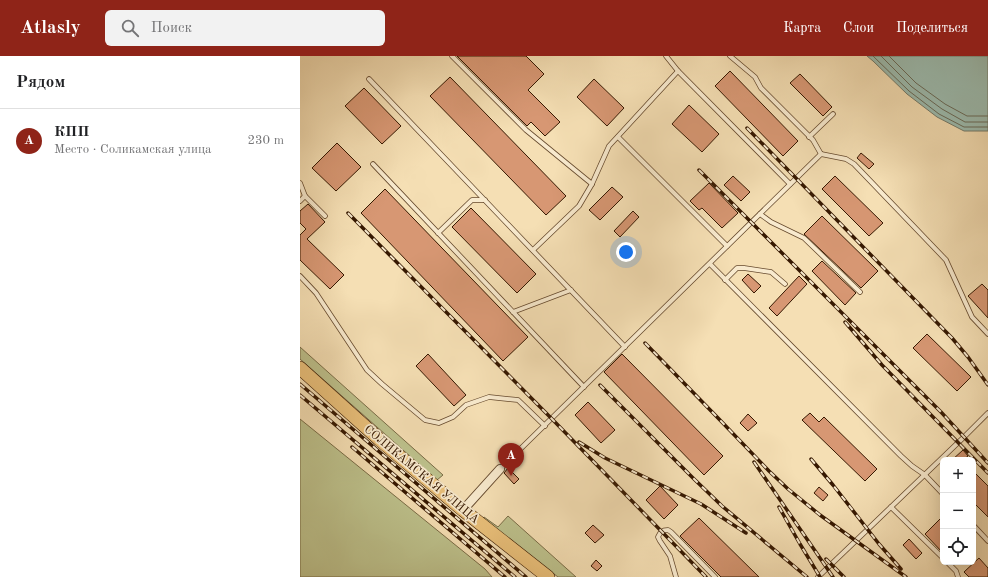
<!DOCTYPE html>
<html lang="ru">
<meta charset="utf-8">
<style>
:root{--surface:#fff;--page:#f2f2f2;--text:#202124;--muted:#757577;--line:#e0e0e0;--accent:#8f2418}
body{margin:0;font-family:"Old Standard TT",serif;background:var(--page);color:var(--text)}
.controls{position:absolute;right:12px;bottom:12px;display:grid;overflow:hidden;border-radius:6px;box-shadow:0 4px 16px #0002}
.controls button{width:36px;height:36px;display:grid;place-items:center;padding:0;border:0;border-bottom:1px solid var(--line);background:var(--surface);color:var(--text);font:20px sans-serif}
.you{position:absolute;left:326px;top:196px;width:14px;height:14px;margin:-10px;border:3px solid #fff;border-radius:50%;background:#1a73e8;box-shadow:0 0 0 6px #1a73e833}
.badge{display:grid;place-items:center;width:26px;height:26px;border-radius:50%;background:var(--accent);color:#fff;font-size:13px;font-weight:700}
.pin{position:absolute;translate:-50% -33px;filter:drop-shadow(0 1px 2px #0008)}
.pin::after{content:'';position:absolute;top:21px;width:14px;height:12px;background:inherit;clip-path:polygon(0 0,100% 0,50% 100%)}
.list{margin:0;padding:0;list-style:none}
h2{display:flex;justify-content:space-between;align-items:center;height:52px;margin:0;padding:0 16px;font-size:17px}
h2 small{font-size:13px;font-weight:400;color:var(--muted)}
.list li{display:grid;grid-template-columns:26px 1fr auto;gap:12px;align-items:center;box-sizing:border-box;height:64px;padding:0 16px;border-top:1px solid var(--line)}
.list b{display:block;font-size:15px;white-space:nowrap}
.list p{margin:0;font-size:13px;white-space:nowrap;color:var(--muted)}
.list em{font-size:13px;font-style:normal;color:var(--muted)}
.icon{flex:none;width:22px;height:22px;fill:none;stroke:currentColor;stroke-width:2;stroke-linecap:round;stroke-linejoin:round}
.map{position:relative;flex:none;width:688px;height:521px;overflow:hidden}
header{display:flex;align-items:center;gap:24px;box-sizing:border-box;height:56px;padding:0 20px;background:var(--accent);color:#fff}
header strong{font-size:19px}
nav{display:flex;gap:22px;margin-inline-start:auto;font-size:14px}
.search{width:280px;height:36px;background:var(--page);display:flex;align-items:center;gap:10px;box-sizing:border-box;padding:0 14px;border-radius:6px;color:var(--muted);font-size:15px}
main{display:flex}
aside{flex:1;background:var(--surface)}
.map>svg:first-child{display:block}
</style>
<header>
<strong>Atlasly</strong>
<div class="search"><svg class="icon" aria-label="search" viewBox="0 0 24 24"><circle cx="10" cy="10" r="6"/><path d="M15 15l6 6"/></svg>Поиск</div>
<nav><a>Карта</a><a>Слои</a><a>Поделиться</a></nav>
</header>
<main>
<aside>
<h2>Рядом<small></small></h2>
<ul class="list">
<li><span class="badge">A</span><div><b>КПП</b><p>Место · Соликамская улица</p></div><em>230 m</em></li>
</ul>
</aside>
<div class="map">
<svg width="688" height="521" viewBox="0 0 688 521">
<rect width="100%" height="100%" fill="#f5dfb4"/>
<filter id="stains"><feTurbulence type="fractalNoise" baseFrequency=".005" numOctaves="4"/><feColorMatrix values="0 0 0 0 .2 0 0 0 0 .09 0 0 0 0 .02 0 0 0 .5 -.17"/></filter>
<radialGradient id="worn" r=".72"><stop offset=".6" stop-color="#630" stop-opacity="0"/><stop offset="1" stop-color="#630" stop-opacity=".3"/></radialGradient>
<g fill="#bdc18c" stroke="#7a6c46">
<polygon points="0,291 143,419 137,424 0,303"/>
<polygon points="0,363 185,513 192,521 0,521"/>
<polygon points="208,460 276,521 258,521 182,463 184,461 198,471"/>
</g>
<polygon fill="#9cbcb0" stroke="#737a6a" points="567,0 688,0 688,75 664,75 637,61 607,38 573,5"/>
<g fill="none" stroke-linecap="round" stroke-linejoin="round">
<g stroke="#696a58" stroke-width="1">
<polyline points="573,0 609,35 639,58 664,71 688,71"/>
<polyline points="581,0 612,31 642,53 665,66 688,66"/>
<polyline points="589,0 616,27 645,48 667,60 688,60"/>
</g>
</g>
<g fill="#d79773" stroke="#361801">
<polygon points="157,0 226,0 244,18 228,34 260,66 245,80 231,66 227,70"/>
<polygon points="430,15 498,85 483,100 415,30"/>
<polygon points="500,18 532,51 523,60 490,27"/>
<polygon points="150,21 266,140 246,159 130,40"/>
<polygon points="294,23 324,52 307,70 277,41"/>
<polygon points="64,32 101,70 82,88 45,50"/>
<polygon points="389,49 419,78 402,96 372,68"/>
<polygon points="37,87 61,111 36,135 12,112"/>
<polygon points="561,97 574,108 569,113 557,102"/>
<polygon points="433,120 450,136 441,145 424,129"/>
<polygon points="535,120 583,167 569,180 522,133"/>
<polygon points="409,127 438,157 422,172 402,152 399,154 390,145"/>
<polygon points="312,131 323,141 300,164 289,154"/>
<polygon points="85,133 228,281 203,305 61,157"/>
<polygon points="8,148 25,166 7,183 44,219 30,233 0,204 0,179 6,173 0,167 0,155"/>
<polygon points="171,152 236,218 217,237 152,171"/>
<polygon points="333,155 339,161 320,181 314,175"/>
<polygon points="522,160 578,215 561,232 504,178"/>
<polygon points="522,205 556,237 555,238 545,249 512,215"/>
<polygon points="448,218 461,230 454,237 442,224"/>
<polygon points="499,220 507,228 477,260 469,252"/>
<polygon points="682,228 688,234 688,262 668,240"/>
<polygon points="627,278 671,321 657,335 613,292"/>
<polygon points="128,298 166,339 154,350 116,310"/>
<polygon points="322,298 423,400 404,419 304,316"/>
<polygon points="288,346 315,374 301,387 275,359"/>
<polygon points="510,357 519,366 524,361 577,413 565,425 502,364"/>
<polygon points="448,358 457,367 448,375 440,367"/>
<polygon points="663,394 668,400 663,404 652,404"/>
<polygon points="208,412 219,423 214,428 204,417"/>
<polygon points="673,415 688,430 688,461 673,446"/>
<polygon points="360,430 378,449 364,463 346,444"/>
<polygon points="519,431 528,439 523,445 514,437"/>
<polygon points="399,462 459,521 421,521 380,480"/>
<polygon points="640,463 643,467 643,497 625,478"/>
<polygon points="293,469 304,479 295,487 285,477"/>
<polygon points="609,483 622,497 616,503 603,489"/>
<polygon points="679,502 688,512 688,521 669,521 664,516"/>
<polygon points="296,504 302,510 297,515 291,510"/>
</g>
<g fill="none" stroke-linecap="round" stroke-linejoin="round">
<defs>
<g id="service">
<polyline points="152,0 226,74 292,128"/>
<polyline points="366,0 378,15 490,128"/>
<polyline points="430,0 455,21 461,32 513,84 521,98"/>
<polyline points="69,23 325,291"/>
<polyline points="318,81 427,190"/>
<polyline points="509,81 533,58"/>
<polyline points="521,98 546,103 554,108 646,204 672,261 688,278"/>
<polyline points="73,108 284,331"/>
<polyline points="0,127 5,140"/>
<polyline points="0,145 5,140 25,160"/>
<polyline points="460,158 471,166 504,182 560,236"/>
<polyline points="138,177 172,144 185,144"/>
<polyline points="233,194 279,150 292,128 309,90 378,15"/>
<polyline points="410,208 601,400 612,410 625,419 643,438"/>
<polyline points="0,220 16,237 67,314 82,328 125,364 139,367 153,361 166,349 189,341 218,344 245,370"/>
<polyline points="425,224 437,212 444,212 471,216 485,228"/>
<polyline points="213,256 271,234"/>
<polyline points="200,413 521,98"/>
<polyline points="591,451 643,502"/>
<polyline points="673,469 688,485"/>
<polyline points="647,506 656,515 658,521"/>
<path d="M376 521 370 500 360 485 358 481C360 476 362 474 368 474L371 476 415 521"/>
<polyline points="518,521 664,381 688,357"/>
</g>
<polyline id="minor" points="163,454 200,413"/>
<polyline id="primary" points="0,312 80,384 163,454 248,521"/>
</defs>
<use href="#service" stroke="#664a2e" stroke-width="5.5"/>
<use href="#minor" stroke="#664a2e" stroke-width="10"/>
<use href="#primary" stroke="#361801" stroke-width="14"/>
<use href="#service" stroke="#f8eace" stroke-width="4"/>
<use href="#minor" stroke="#f8eace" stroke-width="8"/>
<use href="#primary" stroke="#eac07a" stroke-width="13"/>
<defs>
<g id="rail">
<polyline points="447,72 652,282 668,301 688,329"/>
<polyline points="399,114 641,356 688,407"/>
<polyline points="48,157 252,363 406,521"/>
<polyline points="545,266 582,309 688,417"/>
<polyline points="345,287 418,362 469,415 488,433 520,459 606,521"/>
<polyline points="0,328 226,521"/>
<polyline points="300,329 393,422 422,450 507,521"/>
<polyline points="0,339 215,521"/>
<polyline points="279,386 305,402 401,448 446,477"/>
<polyline points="52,391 205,521"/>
<polyline points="511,403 533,429 579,488 601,513"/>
<polyline points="454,406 533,521"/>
<polyline points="479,451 500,488 520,521"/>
<polyline points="526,503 544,521"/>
</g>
</defs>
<use href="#rail" stroke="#361801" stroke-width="3.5"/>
<use href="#rail" stroke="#f8eace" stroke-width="2" stroke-dasharray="6" stroke-linecap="butt"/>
</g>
<g text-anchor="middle" stroke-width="3.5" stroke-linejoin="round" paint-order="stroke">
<g font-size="12" fill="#361801" stroke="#f8eace">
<text transform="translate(122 418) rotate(40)" y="4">СОЛИКАМСКАЯ УЛИЦА</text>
</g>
</g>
<rect width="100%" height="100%" filter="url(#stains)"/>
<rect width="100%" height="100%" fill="url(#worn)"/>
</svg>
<div class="controls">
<button>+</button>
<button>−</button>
<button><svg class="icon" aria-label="locate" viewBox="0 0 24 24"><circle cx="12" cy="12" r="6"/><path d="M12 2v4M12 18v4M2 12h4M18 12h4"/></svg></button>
</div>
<div class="you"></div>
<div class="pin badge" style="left:211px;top:420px">A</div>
</div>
</main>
